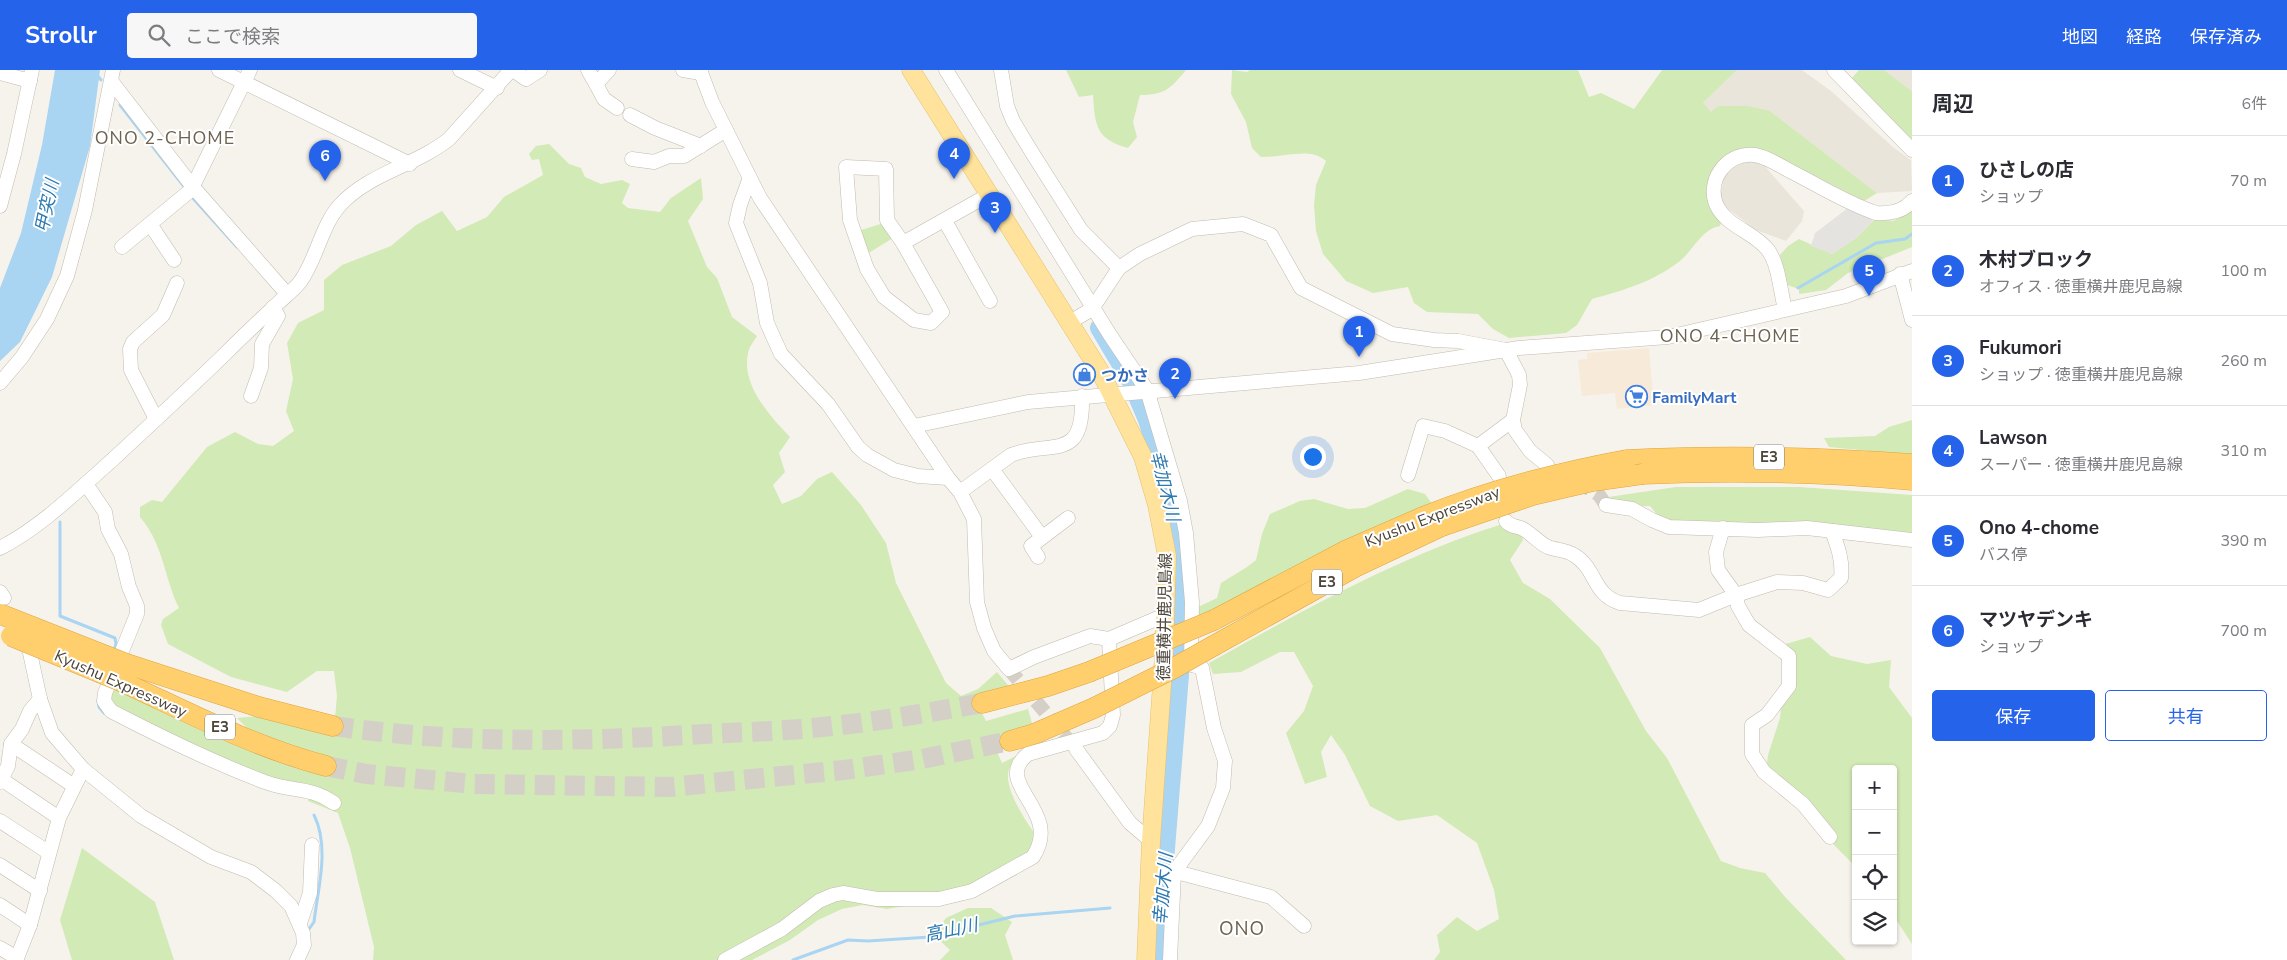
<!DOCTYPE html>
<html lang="ja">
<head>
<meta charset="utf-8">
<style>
  body { margin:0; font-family:"Nunito Sans","Noto Sans JP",sans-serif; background:#f7f7f7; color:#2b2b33 }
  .controls { position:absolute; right:15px; bottom:15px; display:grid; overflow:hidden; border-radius:5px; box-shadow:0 1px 4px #0004 }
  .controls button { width:45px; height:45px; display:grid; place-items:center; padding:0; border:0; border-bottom:1px solid #e1e1e2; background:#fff; color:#2b2b33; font:25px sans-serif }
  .you { position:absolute; left:1312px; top:386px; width:18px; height:18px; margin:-12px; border:4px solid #fff; border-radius:50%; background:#1a73e8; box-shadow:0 0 0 8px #1a73e833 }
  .badge { display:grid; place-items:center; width:32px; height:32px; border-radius:50%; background:#2563eb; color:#fff; font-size:16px; font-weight:700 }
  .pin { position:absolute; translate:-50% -41px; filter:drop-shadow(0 1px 2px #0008) }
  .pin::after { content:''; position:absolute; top:26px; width:18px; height:15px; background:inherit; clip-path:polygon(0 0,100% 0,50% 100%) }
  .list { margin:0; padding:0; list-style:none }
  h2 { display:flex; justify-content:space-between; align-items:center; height:65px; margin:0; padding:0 20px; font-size:21px }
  h2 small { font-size:16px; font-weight:400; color:#7c7c81 }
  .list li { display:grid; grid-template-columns:32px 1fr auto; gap:15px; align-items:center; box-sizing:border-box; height:90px; padding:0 20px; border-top:1px solid #e1e1e2 }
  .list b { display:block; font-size:19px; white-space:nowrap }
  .list p { margin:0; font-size:16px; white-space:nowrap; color:#7c7c81 }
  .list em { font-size:16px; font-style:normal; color:#7c7c81 }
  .actions { display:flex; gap:10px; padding:15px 20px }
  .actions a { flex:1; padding:11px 0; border:1px solid #2563eb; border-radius:5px; text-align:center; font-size:18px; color:#2563eb }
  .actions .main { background:#2563eb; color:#fff }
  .icon { flex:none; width:28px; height:28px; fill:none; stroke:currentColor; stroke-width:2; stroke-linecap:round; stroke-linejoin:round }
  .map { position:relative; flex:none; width:1912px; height:890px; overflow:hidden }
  header { display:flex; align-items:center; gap:30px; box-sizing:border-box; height:70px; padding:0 25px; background:#2563eb; color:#fff }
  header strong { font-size:24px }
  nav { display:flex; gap:28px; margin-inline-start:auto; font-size:18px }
  .search { width:350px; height:45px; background:#f7f7f7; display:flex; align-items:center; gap:12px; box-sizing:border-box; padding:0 18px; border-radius:5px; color:#7c7c81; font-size:19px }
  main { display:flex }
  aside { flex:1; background:#fff }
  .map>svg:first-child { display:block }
  .residential { fill:#eae5da }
  .commercial { fill:#f7ead8 }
  .green { fill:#d2eab5 }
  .parking { fill:#e5e3e0 }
  .water { fill:#a9d4f2 }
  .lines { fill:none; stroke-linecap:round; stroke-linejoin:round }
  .stream { stroke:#a9d4f2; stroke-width:3 }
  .river { stroke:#a9d4f2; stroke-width:18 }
  .minor-tunnel { stroke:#d4d0c8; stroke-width:14; stroke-dasharray:14 7; stroke-linecap:butt }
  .highway-tunnel { stroke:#d4d0c8; stroke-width:20; stroke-dasharray:20 10; stroke-linecap:butt }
  .minor-casing { stroke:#c2bbae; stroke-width:15 }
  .major-casing { stroke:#e6c16a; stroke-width:19 }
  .highway-casing { stroke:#e0a43c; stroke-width:21 }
  .minor { stroke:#fff; stroke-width:14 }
  .major { stroke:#ffe39c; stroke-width:18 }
  .highway { stroke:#ffcf6e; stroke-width:20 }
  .highway-bridge-casing { stroke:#e0a43c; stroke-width:21; stroke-linecap:butt }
  .highway-bridge { stroke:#ffcf6e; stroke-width:20 }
  .labels { text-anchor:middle; stroke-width:4; stroke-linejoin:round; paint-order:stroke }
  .shield { fill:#fff; stroke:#817c74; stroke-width:1 }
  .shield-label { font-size:15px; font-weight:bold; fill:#4b4439 }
  .shop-label { font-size:16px; font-weight:bold; fill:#366cbe; stroke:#fff; text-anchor:start }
  .street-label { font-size:16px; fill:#4b4439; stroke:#fff }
  .neighbourhood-label { font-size:18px; letter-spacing:1px; fill:#6e6250; stroke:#fff }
  .water-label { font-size:18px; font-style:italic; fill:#2e7ab2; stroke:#fff }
  .quarter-label { font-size:19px; letter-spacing:1px; fill:#6e6250; stroke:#fff }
</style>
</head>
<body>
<header>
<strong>Strollr</strong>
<div class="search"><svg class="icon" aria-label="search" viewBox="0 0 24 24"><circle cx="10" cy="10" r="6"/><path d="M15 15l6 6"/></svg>ここで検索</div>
<nav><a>地図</a><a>経路</a><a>保存済み</a></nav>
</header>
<main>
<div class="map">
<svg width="1912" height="890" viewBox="0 0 1912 890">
  <rect width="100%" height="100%" fill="#f6f3ec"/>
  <g class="residential">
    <polygon points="1737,0 1802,0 1831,21 1894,78 1911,90 1912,121 1877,123 1770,41 1711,42 1702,34"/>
    <polygon points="1884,0 1912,0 1912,21"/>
    <polygon points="1750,90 1763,94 1804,141 1802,151 1786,171 1756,160 1727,138 1723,132 1721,123 1724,107 1730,99 1740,92"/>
  </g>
  <polygon class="commercial" points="1649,278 1654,335 1617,339 1615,323 1582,326 1578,290 1587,289 1587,283"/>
  <g class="green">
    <path d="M1066 0H1186C1170 19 1165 25 1140 25L1133 52 1137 67 1128 78C1096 69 1095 56 1093 25L1079 27Z"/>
    <path d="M1232 0 1247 2 1250 0H1578L1589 27 1601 23 1634 39 1662 0H1737L1703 33 1711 42 1718 36H1748L1770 41 1877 123 1864 131 1763 80C1718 72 1688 117 1721 152L1720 156C1702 159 1694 179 1680 191 1653 212 1624 220 1592 229L1577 255 1566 263 1509 268 1493 259 1478 244 1427 242 1414 233 1408 217 1373 223 1346 211 1323 184 1316 161 1314 135 1316 115 1326 91C1310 76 1281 88 1261 87L1252 78 1246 52 1231 24Z"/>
    <polygon points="1859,0 1884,0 1912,21 1912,70 1852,8"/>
    <path d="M549 74 569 94 581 98 585 107 601 114 622 110 630 114 622 133 628 138 660 142 671 128 701 108 703 129 688 151 707 197 717 208 732 247 757 266C754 271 749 277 748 283 741 315 770 346 790 367L779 383 785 402 773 415 782 434 801 426 817 409 832 402 861 435 886 473 896 513 946 613 961 626 978 619 997 602 1012 620 975 630 986 651 1028 639 1033 657 993 673 1002 693 1018 685C1015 690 1009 697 1008 703 1006 721 1025 750 1035 764L1031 778 1021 794 993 812 920 833 887 839 863 835 842 839 818 850 790 870 752 890H373L374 877 350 778 338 743 308 731V716L278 713 112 637 108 626 111 617 275 690 298 699 326 703 254 665 237 648 259 646 335 648 337 626 334 601H317L287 622 231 607 168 574 161 555 163 549 179 538C164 508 164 475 140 447V437L152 430 162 432 207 377 235 362 258 374 273 376 294 361 286 341 293 309 287 273 298 253 324 240V210L342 195 391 176 416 155 442 141 457 161 487 147 504 127 543 105 539 89 532 90 529 84 536 76Z"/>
    <polygon points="1912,141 1912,177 1848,203 1826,220 1799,224 1799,219 1787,215 1780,185 1788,176 1799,169 1832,184 1856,168 1874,150 1893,151"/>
    <polygon points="884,153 893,168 867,184 858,161"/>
    <polygon points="1912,350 1912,385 1829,377 1824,368 1875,366 1889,357"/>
    <polygon points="1676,417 1799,417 1912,425 1912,464 1695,455 1660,448 1650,436 1599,437 1595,429"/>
    <polygon points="1408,419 1425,424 1433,435 1193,551 1192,540 1217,528 1221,513 1247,497 1256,490 1262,464 1270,444 1300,431 1314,429 1348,439 1365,438"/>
    <path d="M1519 449 1523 470 1510 490 1523 513 1550 529 1600 578 1646 661 1667 688 1721 791 1740 798 1765 803 1786 828 1846 890H1434L1440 882 1437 865 1457 847 1477 861 1499 849 1494 820 1477 773 1437 745 1398 751 1370 736 1345 685 1331 665 1321 682 1327 707 1305 714 1286 663 1304 641 1313 616 1294 582H1280L1241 602 1213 604 1209 593C1309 537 1409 481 1519 449Z"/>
    <polygon points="1810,567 1831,586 1867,594 1891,590 1889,617 1912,648 1912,874 1893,845 1893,699 1856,699 1856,797 1797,738 1765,711 1768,685 1780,648 1785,600 1782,575"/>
    <polygon points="82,778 155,832 174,890 72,890 60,850"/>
    <polygon points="968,838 991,838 1012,852 1005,865 1013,890 940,890 950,880 934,865 946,848"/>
  </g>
  <polygon class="parking" points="1848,138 1874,150 1856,168 1832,184 1811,176 1815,163"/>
  <polygon class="water" points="55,0 100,0 90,76 52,207 20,272 0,291 0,218 21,163 42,75"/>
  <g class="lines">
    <g class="stream">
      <polyline points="93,0 101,10"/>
      <polyline points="120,35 186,119"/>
      <polyline points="191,126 237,177"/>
      <polyline points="1798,218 1876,173 1905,169 1912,164"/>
      <polyline points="60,452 60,546 115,568 116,574 114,581"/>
      <polyline points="98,631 99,637 104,643"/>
      <path d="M309 859 314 852C318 818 330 777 314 745"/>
      <polyline points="793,890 848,870 868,871 930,867 1015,846 1110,838"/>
    </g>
    <polyline class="river" points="1099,258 1131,312 1147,350 1174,437 1179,473 1181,537 1180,605 1157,890"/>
    <g class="minor-tunnel">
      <polyline points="1578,412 1599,425 1606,435"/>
      <polyline points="1009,599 1076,679"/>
    </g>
    <g class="highway-tunnel">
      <path d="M333 656C458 674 578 672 704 664 746 662 790 661 832 656 883 651 932 642 982 633"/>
      <polyline points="326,696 366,704 474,714 670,717 844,700 922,689 1010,671"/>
    </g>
    <defs>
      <g id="minor">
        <polyline points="219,0 410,94"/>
        <polyline points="460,0 497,18"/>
        <polyline points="513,0 526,9 540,0"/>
        <polyline points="588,0 596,14 609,0"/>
        <polyline points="683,0 701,3"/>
        <polyline points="700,0 712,32 760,128 948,408 960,422 974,449 977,532 984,558 994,581 1009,599 1034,587 1090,566 1109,569 1165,545"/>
        <polyline points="946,0 1110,265 1147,320 1180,431 1186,463 1192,532 1191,595"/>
        <polyline points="1001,0 1007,36 1013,51 1031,81 1081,160 1119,198"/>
        <polyline points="1834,0 1912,80"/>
        <polyline points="0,3 30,11"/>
        <polyline points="112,12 193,117 287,224"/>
        <polyline points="596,14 604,29 617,38"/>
        <polyline points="630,45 655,58 701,76"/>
        <polyline points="632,89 654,92 669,86 684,86 726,60"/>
        <polyline points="749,110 740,135 736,153 760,213 767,253 781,284 828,334 858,377 867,385 894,400 918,406 948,408"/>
        <polyline points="0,136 14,84 32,0"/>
        <polyline points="945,151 990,231"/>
        <polyline points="150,154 174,190"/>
        <polyline points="903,173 887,150 886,99 846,97 850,150 867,199 884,227 914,250 931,253 942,242 903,173 990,124"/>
        <polyline points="122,177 191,120 250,0"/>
        <polyline points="1900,204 1912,250"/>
        <path d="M1785 239C1780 220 1779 195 1768 180 1755 163 1729 157 1718 138 1704 113 1726 81 1755 85 1767 87 1779 95 1790 101 1818 115 1846 133 1876 143 1889 144 1903 142 1912 131"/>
        <polyline points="1070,252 1092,239 1119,198 1140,184 1192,159 1243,154 1271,165 1301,218 1392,264 1434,270 1458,271 1506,280 1519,305 1520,315 1513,350 1515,360 1530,381 1547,395"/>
        <polyline points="0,313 22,287 47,249 67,206 85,140 113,0"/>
        <polyline points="251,326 261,298 262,274 278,246 273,237"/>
        <polyline points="156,349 131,300 130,279 133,272 163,245 177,213"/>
        <polyline points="914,356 1028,332 1359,303 1519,278 1668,267 1846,226 1912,201"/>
        <polyline points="992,399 1042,467"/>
        <polyline points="1408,405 1423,356 1445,361 1478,376"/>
        <polyline points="1499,406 1478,376 1513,350"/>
        <path d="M86 414 105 442 108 459 121 484 129 517 137 536V544L105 623 104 631 111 641C161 667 212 692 265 712 291 722 310 716 334 733"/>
        <path d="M960 422 1011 385C1052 369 1084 394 1082 326"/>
        <polyline points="1606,435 1632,439 1652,450 1669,457 1758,460 1807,458 1912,470"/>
        <path d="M1506 451C1510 457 1517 456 1523 459 1532 464 1539 473 1548 477 1556 480 1567 480 1574 485 1597 499 1592 524 1620 533L1699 540 1736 525 1777 512 1803 513 1828 520 1841 508C1843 491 1838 477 1832 461"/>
        <polyline points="1723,458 1716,482 1718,500 1736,525 1738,536 1749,555 1789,586 1789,616 1767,645 1752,655 1752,684 1764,702 1803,734 1830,767"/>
        <path d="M0 478C41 457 76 422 110 392 149 356 188 320 226 283 242 267 259 251 275 236 283 228 293 221 300 212 317 189 321 156 340 135 369 103 415 96 449 69L511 0"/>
        <polyline points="1038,487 1031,476 1068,448"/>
        <polyline points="0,522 4,528"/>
        <polyline points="30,583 40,629 52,663 83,699 141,746 211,787 251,802 276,821 291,836 303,863 304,875 297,890"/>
        <polyline points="11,674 74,716"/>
        <polyline points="1076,679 1130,753 1151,771"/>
        <polyline points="1,709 59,748"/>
        <polyline points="0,712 8,696 11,674 22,659 30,641 40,629"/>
        <polyline points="0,751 48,782"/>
        <polyline points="0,795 40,821"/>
        <polyline points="1150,800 1180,803 1271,827 1304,856"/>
        <polyline points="0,835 30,855"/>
        <polyline points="300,853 310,823 312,775"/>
        <polyline points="0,878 17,888 30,855 59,748 83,699"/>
        <path d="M725 890 782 859 819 831 833 825 843 823 877 829H939L972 821 1033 787C1064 740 990 714 1028 684L1103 663 1110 656 1113 645 1109 569"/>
        <polyline points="1170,890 1174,802 1208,756 1223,718 1225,691 1214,658 1202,598 1184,592"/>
      </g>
      <polyline id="major" points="911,0 1101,303 1143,387 1157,435 1167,486 1164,585 1151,771 1146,890"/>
      <g id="highway">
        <path d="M1626 390C1722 385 1816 387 1912 394"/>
        <path d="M1643 404C1733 400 1822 402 1912 410"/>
        <polyline points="1214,550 1345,481 1423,447"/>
        <polyline points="1215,575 1355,497 1442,456"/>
        <polyline points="127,594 259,637 333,656"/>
        <path d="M118 610C186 641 253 677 326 696"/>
        <polyline points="982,633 1048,616 1089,602"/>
        <polyline points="1010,671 1034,664 1094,638"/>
      </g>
    </defs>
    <use href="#minor" class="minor-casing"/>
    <use href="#major" class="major-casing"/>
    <use href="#highway" class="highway-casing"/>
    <use href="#minor" class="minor"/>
    <use href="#major" class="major"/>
    <use href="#highway" class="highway"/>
    <defs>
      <g id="highway-bridge">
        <path d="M1423 447C1490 420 1556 403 1626 390"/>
        <polyline points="1442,456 1533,425 1593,411 1643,404"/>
        <polyline points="0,544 127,594"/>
        <polyline points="11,566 118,610"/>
        <polyline points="1089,602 1214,550"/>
        <polyline points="1094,638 1174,598 1215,575"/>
      </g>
    </defs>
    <use href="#highway-bridge" class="highway-bridge-casing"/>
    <use href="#highway-bridge" class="highway-bridge"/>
  </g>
  <defs>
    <symbol id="shop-ring" viewBox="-11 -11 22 22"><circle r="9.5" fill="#fff" stroke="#3f7fe0" stroke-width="1.5"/><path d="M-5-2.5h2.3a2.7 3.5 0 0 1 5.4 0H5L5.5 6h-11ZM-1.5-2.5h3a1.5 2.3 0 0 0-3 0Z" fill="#3f7fe0"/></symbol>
    <symbol id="supermarket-ring" viewBox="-11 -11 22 22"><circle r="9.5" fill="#fff" stroke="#3f7fe0" stroke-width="1.5"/><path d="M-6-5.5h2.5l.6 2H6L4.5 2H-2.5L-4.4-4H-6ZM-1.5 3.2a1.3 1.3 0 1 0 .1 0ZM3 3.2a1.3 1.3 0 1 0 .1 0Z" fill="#3f7fe0"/></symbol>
  </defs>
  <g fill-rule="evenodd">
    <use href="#shop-ring" x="1072" y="292" width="25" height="25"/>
    <use href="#supermarket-ring" x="1624" y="314" width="25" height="25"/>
  </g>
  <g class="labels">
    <g class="shield">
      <rect x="1754" y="374.5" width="30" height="25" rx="4"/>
      <rect x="1312" y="499.5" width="30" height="25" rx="4"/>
      <rect x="205" y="644.5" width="30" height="25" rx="4"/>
    </g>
    <g class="shield-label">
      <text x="1769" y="392">E3</text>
      <text x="1327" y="517">E3</text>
      <text x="220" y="662">E3</text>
    </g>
    <g class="shop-label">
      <text x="1101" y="311">つかさ</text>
      <text x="1652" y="333">FamilyMart</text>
    </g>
    <g class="street-label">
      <text transform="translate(1432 446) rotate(-21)" y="6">Kyushu Expressway</text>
      <text transform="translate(1164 547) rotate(-89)" y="6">徳重横井鹿児島線</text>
      <text transform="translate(121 613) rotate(24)" y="6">Kyushu Expressway</text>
    </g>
    <g class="neighbourhood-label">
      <text x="165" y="74">ONO 2-CHOME</text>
      <text x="1730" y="272">ONO 4-CHOME</text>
    </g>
    <g class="water-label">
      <text transform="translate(47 136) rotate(-78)" y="6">甲突川</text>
      <text transform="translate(1165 416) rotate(76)" y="6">幸加木川</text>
      <text transform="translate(1163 819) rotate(-85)" y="6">幸加木川</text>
      <text transform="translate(951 860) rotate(-12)" y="6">高山川</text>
    </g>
    <g class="quarter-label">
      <text x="1242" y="865">ONO</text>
    </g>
  </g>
</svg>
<div class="controls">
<button>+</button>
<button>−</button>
<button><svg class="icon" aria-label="locate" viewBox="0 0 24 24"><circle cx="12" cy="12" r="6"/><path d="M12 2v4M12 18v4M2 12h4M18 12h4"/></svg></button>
<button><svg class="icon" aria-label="layers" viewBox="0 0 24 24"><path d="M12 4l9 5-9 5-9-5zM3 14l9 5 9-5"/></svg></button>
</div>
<div class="you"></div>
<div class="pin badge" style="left:1359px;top:287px">1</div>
<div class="pin badge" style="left:1175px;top:329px">2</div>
<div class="pin badge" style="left:995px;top:163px">3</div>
<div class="pin badge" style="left:954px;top:109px">4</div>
<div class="pin badge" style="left:1869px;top:226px">5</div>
<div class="pin badge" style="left:325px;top:111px">6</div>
</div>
<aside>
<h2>周辺<small>6件</small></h2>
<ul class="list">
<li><span class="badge">1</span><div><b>ひさしの店</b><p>ショップ</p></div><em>70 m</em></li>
<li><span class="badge">2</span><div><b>木村ブロック</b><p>オフィス · 徳重横井鹿児島線</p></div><em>100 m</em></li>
<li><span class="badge">3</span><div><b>Fukumori</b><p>ショップ · 徳重横井鹿児島線</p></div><em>260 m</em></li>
<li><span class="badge">4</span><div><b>Lawson</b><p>スーパー · 徳重横井鹿児島線</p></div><em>310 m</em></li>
<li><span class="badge">5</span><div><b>Ono 4-chome</b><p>バス停</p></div><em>390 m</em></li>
<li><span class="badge">6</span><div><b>マツヤデンキ</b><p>ショップ</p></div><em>700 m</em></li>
</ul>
<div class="actions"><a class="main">保存</a><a>共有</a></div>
</aside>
</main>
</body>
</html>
